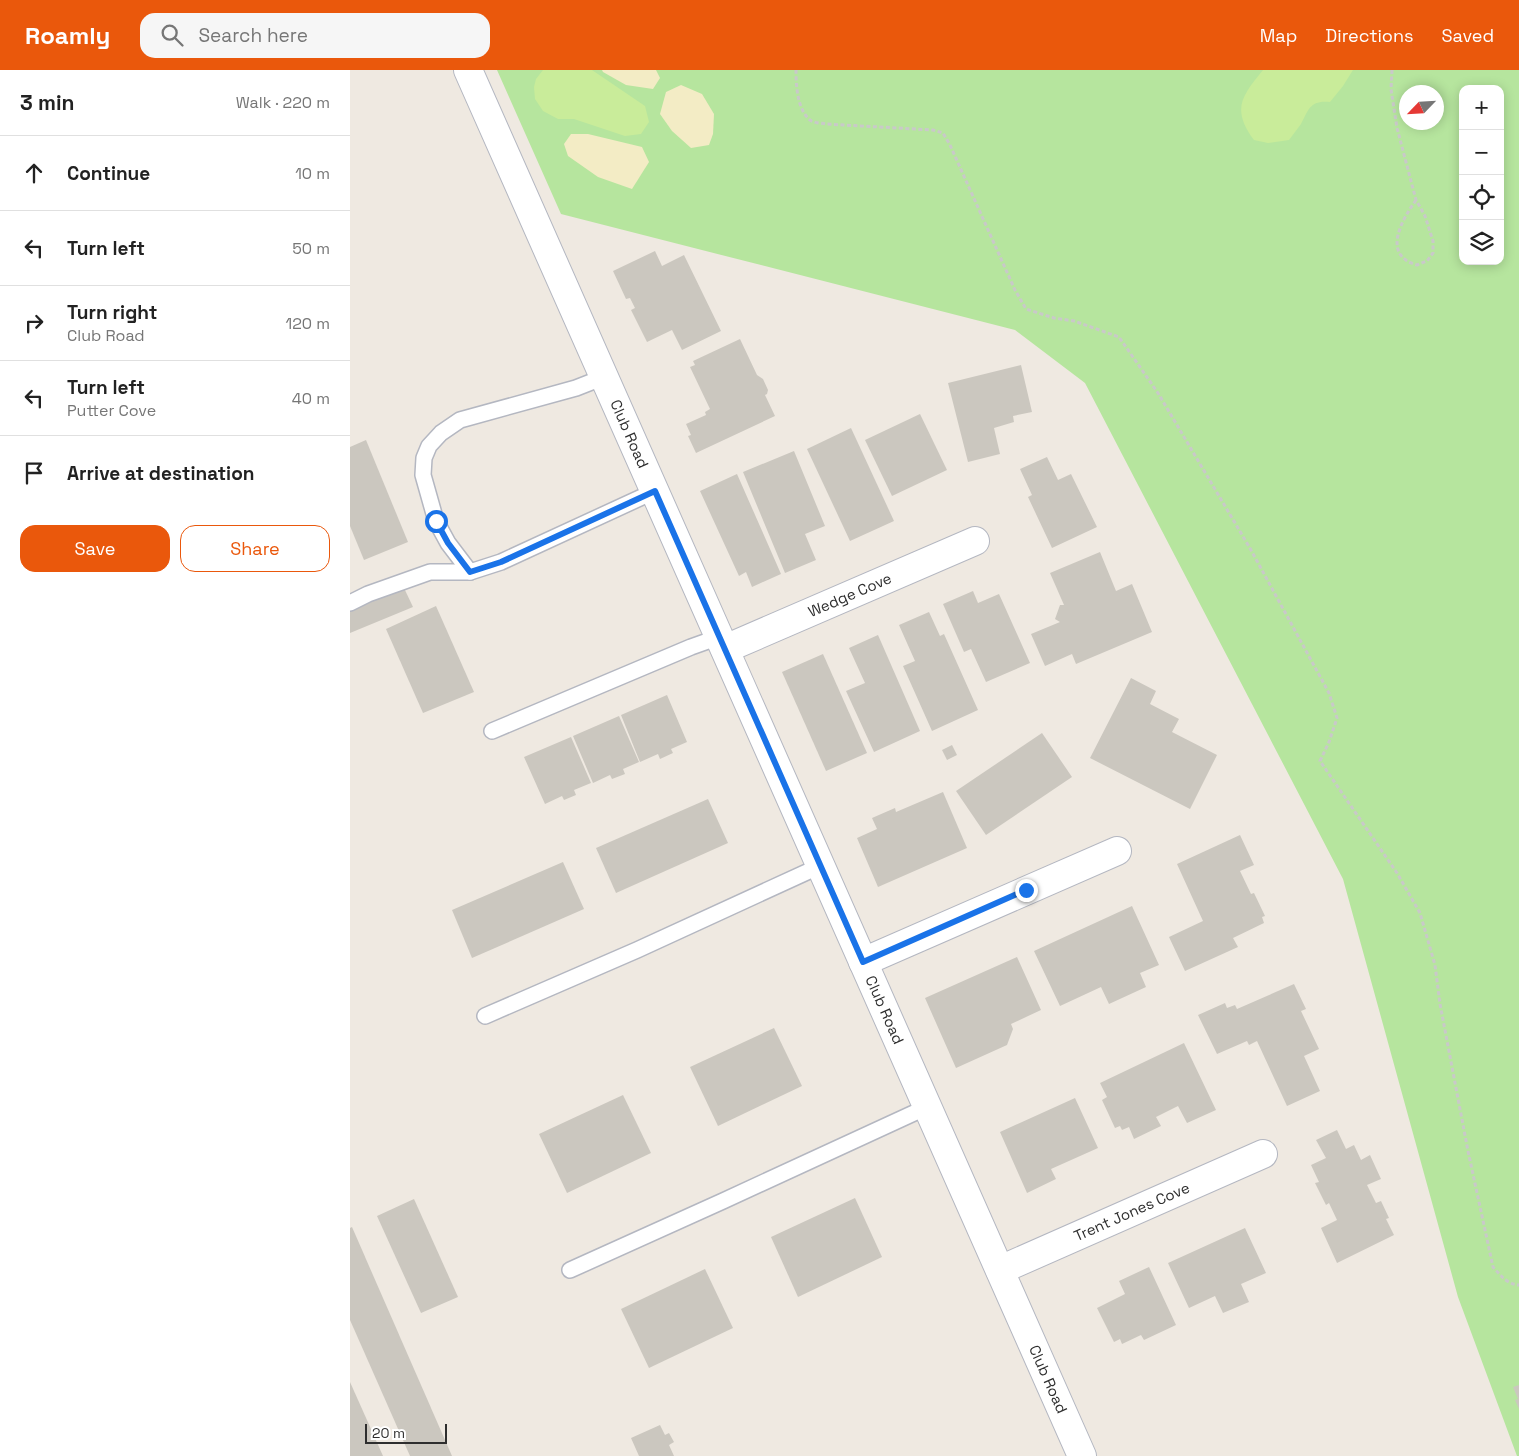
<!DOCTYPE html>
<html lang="en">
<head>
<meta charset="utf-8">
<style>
  body { margin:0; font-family:"Space Grotesk",sans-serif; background:#f6f6f6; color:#222 }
  .controls { position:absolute; right:15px; top:15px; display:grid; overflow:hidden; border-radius:10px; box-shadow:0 2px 12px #0003 }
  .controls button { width:45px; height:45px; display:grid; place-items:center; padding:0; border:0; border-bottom:1px solid #e0e0e0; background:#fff; color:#222; font:25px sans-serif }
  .compass { position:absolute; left:1049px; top:15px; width:45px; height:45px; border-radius:50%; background:#fff; box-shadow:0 2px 12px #0003; rotate:245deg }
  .scale { position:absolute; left:15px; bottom:12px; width:82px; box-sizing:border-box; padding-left:5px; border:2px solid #2e2e2e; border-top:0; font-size:14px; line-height:18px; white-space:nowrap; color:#2e2e2e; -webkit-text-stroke:4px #fff; paint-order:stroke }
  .stop { position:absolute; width:15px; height:15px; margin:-11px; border:4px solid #1a73e8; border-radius:50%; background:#fff }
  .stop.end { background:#1a73e8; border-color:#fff; box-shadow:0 1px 5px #0008 }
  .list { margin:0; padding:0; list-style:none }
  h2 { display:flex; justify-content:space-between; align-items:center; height:65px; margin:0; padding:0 20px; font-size:21px }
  h2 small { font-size:16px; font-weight:400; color:#767676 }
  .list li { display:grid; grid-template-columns:32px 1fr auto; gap:15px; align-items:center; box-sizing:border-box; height:75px; padding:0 20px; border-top:1px solid #e0e0e0 }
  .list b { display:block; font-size:19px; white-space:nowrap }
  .list p { margin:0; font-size:16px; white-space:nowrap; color:#767676 }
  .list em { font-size:16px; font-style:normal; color:#767676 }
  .actions { display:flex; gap:10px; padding:15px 20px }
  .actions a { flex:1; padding:11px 0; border:1px solid #ea580c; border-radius:15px; text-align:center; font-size:18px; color:#ea580c }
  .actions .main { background:#ea580c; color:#fff }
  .icon { flex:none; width:28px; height:28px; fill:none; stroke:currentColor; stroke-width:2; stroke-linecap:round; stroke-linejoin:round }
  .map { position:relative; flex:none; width:1169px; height:1386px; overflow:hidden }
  header { display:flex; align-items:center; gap:30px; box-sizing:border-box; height:70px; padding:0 25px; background:#ea580c; color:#fff }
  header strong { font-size:24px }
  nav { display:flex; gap:28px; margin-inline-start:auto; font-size:18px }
  .search { width:350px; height:45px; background:#f6f6f6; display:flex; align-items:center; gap:12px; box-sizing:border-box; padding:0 18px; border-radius:15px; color:#767676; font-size:19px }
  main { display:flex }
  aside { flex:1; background:#fff }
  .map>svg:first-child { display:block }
  .green { fill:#b6e59e; fill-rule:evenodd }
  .sand { fill:#f3ecc5 }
  .pitch { fill:#c9ec9a }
  .building { fill:#cbc7bf }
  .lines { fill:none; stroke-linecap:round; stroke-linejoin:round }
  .service-casing { stroke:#b4b7c1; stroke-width:18 }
  .minor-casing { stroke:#b4b7c1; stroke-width:30 }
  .tertiary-casing { stroke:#b4b7c1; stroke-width:30 }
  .path { stroke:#c9c9c9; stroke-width:3; stroke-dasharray:4 2.5; stroke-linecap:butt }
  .service { stroke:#fff; stroke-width:15 }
  .minor { stroke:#fff; stroke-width:28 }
  .tertiary { stroke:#fff; stroke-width:28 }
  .route { stroke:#1a73e8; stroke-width:6 }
  .labels { text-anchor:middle; stroke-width:4; stroke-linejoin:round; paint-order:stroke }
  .street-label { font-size:15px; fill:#2e2e2e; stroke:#fff }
</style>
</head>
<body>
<header>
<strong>Roamly</strong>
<div class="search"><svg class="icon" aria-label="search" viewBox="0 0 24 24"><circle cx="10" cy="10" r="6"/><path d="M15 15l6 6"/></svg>Search here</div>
<nav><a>Map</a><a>Directions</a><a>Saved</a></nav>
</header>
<main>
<aside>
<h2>3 min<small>Walk · 220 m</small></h2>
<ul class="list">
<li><svg class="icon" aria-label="ahead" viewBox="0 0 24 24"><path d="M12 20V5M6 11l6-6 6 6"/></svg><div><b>Continue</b></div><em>10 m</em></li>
<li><svg class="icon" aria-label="left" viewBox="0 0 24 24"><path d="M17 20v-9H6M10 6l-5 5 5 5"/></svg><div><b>Turn left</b></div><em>50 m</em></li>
<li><svg class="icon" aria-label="right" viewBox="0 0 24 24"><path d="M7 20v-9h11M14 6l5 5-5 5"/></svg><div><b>Turn right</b><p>Club Road</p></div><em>120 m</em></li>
<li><svg class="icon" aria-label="left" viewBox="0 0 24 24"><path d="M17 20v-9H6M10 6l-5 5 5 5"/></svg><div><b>Turn left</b><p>Putter Cove</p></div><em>40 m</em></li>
<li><svg class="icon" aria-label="arrive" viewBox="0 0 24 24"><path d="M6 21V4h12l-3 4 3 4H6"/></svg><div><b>Arrive at destination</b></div></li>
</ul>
<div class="actions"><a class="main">Save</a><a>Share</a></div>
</aside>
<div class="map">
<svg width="1169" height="1386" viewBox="0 0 1169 1386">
  <rect width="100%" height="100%" fill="#efe9e1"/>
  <path class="green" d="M147 0H1169V1386H1167L1108 1227 993 809 735 313 665 260 211 144ZM1113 19H1150V191H1113ZM1056 22H1086V52H1056Z"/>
  <g class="sand">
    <polygon points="252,0 306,0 310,8 303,19 276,15 253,2"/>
    <polygon points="331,15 352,24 364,44 363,64 359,75 341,78 322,61 310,44 316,22"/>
    <polygon points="221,64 238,64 292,77 299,92 282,119 248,107 218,86 214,74"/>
  </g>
  <g class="pitch">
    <polygon points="193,0 242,0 295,36 299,52 291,64 275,66 224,49 208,49 193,41 185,29 184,17 186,9"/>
    <path d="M913 0H1003L993 16 980 32C960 30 959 39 951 54 947 59 943 65 939 70L918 73 904 70C881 39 892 26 913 0Z"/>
  </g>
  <g class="building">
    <polygon points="305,181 312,196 334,185 371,261 332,280 322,260 297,272 281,240 285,238 280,228 276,229 263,201"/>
    <polygon points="390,269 407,305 413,309 418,320 417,324 415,325 425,346 346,383 338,366 341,365 336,354 356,345 355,342 360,339 340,297 345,295 343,291"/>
    <polygon points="671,295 682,342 663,346 664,352 644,358 650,384 618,392 598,313"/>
    <polygon points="570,344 597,400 542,426 515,370"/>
    <polygon points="501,358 544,451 500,471 457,379"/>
    <polygon points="16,370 58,472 14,490 0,456 0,377"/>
    <polygon points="444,381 475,456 455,464 466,490 435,503 393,402"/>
    <polygon points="697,387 708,410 721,404 747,457 702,478 678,427 682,425 670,399"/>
    <polygon points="387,404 431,504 402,517 396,502 389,506 350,421"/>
    <polygon points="750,482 766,521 782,514 802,562 726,594 722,584 695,596 681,564 710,552 705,549 710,535 714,535 700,503"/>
    <polygon points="54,518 63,537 0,563 0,540"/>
    <polygon points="623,521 628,533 649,524 680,593 636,612 621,579 614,582 593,534"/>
    <polygon points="86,536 124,622 73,643 36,559"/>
    <polygon points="579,542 590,566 594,564 628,640 582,661 553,596 565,591 549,555"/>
    <polygon points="528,565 570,661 524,682 496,621 515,613 499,578"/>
    <polygon points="473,584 517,683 476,701 432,602"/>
    <polygon points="781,608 806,621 800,634 829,649 822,662 867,685 840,739 740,688"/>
    <polygon points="317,625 337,672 321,679 323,683 310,689 308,684 290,692 271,645"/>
    <polygon points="269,646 289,692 273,699 275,704 262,709 260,705 243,713 223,666"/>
    <polygon points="692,663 722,707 636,765 606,721"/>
    <polygon points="221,667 241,713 224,720 226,725 214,730 212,726 195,734 174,687"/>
    <polygon points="602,675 607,685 597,690 592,680"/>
    <polygon points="593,722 617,778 528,817 507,768 527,759 522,748 545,738 546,742"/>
    <polygon points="358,729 378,773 266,823 246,778"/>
    <polygon points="890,765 904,795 890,801 901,824 904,823 915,846 912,847 914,853 883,868 888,877 835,901 819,867 853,851 827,794"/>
    <polygon points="213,792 234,839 122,888 102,840"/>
    <polygon points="782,836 809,895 790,903 796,917 759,934 751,917 710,936 684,881"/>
    <polygon points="667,887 691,940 661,954 663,959 657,975 606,998 575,928"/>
    <polygon points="944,914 956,939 951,941 969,979 954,986 970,1021 937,1036 907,971 899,975 897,971 867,984 848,945 875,933 877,938 885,935 887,939"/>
    <polygon points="424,958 452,1016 368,1056 340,997"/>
    <polygon points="834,973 866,1040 837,1053 828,1036 806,1047 811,1056 784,1069 779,1057 772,1060 770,1056 765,1058 752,1030 757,1027 750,1013"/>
    <polygon points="273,1025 301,1083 217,1123 189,1064"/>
    <polygon points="725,1028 748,1078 701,1099 706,1109 677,1123 650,1062"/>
    <polygon points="987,1060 996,1079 1004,1075 1011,1090 1020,1085 1031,1109 1017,1115 1026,1133 1031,1131 1039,1148 1036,1149 1044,1165 987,1193 971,1158 987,1150 979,1133 976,1135 965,1113 969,1112 961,1095 976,1088 966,1070"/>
    <polygon points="505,1128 532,1187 448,1227 421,1167"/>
    <polygon points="64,1129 108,1227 71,1243 27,1146"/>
    <polygon points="2,1157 102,1386 60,1386 0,1250 0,1158"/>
    <polygon points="895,1158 916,1203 891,1214 899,1232 873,1243 865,1226 839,1238 818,1193"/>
    <polygon points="799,1197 826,1255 794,1270 791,1265 772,1274 770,1269 764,1272 747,1238 775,1224 769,1211"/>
    <polygon points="355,1199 383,1258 299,1298 271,1239"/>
    <polygon points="0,1312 33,1386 0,1386"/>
    <polygon points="1169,1315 1169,1339 1165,1330 1168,1329 1163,1317"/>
    <polygon points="310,1355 315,1365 319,1363 324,1372 319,1375 324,1386 289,1386 281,1368"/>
  </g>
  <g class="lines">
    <defs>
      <g id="service">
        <polyline points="120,502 98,473 86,451 73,405 74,388 79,376 91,363 110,350 226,318 254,307"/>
        <polyline points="0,533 18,524 80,502 120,502 151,492 305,421"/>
        <polyline points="142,661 341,577 369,567"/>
        <polyline points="135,946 287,880 470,796"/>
        <polyline points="220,1200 373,1131 577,1037"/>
      </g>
      <g id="minor">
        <path id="s1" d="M375 579 625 471"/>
        <polyline points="513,892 767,781"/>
        <path id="s2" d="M650 1200 913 1084"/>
      </g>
      <g id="tertiary">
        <path id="s3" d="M118 0 732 1386"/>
      </g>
    </defs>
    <use href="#service" class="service-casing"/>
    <use href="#minor" class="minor-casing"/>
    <use href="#tertiary" class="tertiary-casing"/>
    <g class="path">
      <path d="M446 0C446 15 447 39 460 50 464 53 471 53 476 54L583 60 593 63 600 75 665 220 676 239 704 248 724 251 769 267 808 323 901 480 979 623 987 648 979 672 970 691 1047 803 1070 843 1085 895 1090 934 1118 1081 1143 1197C1151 1206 1157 1214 1169 1215"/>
      <path d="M1042 0 1041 19 1047 58 1066 130 1075 146 1083 171V183L1077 191 1067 195C1031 185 1052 150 1066 130"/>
    </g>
    <use href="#service" class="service"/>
    <use href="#minor" class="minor"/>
    <use href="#tertiary" class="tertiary"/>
  </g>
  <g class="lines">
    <polyline class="route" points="86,451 98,473 120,502 151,492 305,421 513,892 676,820"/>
  </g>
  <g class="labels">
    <g class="street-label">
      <text dy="5" stroke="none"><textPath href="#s3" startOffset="398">Club Road</textPath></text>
      <text dy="5" stroke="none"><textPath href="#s1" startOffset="136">Wedge Cove</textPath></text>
      <text dy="5" stroke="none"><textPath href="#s3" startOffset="1028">Club Road</textPath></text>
      <text dy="5" stroke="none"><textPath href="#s2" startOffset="144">Trent Jones Cove</textPath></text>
      <text dy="5" stroke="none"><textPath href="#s3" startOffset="1432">Club Road</textPath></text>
    </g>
  </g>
</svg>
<div class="controls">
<button>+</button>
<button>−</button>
<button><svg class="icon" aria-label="locate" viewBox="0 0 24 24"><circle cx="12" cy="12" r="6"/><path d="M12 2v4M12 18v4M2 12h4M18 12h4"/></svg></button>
<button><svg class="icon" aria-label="layers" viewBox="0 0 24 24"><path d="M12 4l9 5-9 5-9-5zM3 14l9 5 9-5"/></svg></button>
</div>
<svg class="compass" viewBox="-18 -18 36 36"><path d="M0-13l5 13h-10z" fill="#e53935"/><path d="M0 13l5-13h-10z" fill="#767676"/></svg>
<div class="scale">20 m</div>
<div class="stop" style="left:86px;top:451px"></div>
<div class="stop end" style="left:676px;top:820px"></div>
</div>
</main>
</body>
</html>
